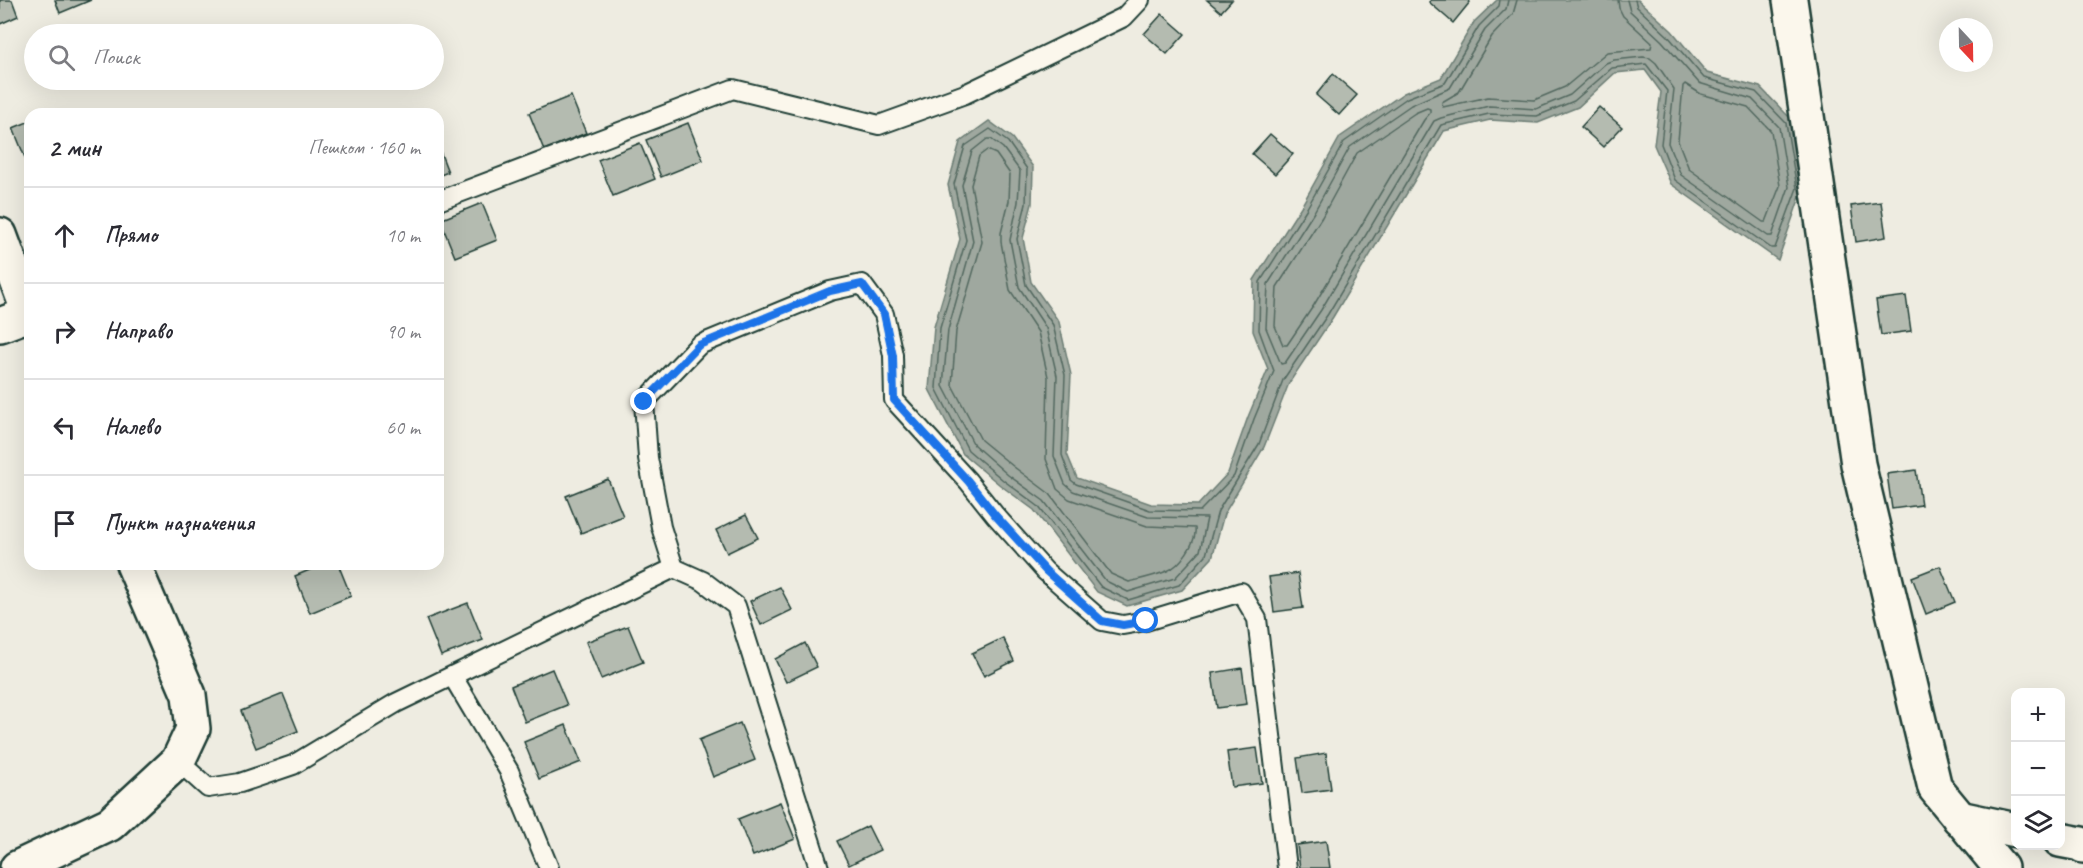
<!DOCTYPE html>
<html lang="ru">
<head>
<meta charset="utf-8">
<style>
  body { margin:0; font-family:Caveat,sans-serif; background:#f7f7f7; color:#2b2b33 }
  .controls { position:absolute; right:18px; bottom:18px; display:grid; overflow:hidden; border-radius:12px; box-shadow:0 6px 24px #0002 }
  .controls button { width:54px; height:54px; display:grid; place-items:center; padding:0; border:0; border-bottom:2px solid #e1e1e2; background:#fff; color:#2b2b33; font:30px sans-serif }
  .compass { position:absolute; left:1939px; top:18px; width:54px; height:54px; border-radius:50%; background:#fff; box-shadow:0 6px 24px #0002; rotate:158deg }
  .stop { position:absolute; width:18px; height:18px; margin:-14px; border:4px solid #1a73e8; border-radius:50%; background:#fff }
  .stop.end { background:#1a73e8; border-color:#fff; box-shadow:0 2px 6px #0008 }
  .list { margin:0; padding:0; list-style:none }
  h2 { display:flex; justify-content:space-between; align-items:center; height:78px; margin:0; padding:0 24px; font-size:26px }
  h2 small { font-size:20px; font-weight:400; color:#7c7c81 }
  .list li { display:grid; grid-template-columns:39px 1fr auto; gap:18px; align-items:center; box-sizing:border-box; height:96px; padding:0 24px; border-top:2px solid #e1e1e2 }
  .list b { display:block; font-size:22px; white-space:nowrap }
  .list em { font-size:20px; font-style:normal; color:#7c7c81 }
  .icon { flex:none; width:33px; height:33px; fill:none; stroke:currentColor; stroke-width:2; stroke-linecap:round; stroke-linejoin:round }
  .map { position:relative; flex:none; width:2083px; height:868px; overflow:hidden }
  .search { position:absolute; background:#fff; box-shadow:0 6px 24px #0002; left:24px; top:24px; width:420px; height:66px; display:flex; align-items:center; gap:15px; box-sizing:border-box; padding:0 21px; border-radius:33px; color:#7c7c81; font-size:22px }
  .panel { position:absolute; background:#fff; box-shadow:0 6px 24px #0002; left:24px; top:108px; width:420px; height:462px; border-radius:18px }
  .map>svg:first-child { display:block }
  .water { fill:#9fa89f; stroke:#6c7d74; stroke-width:1.5 }
  .lines { fill:none; stroke-linecap:round; stroke-linejoin:round }
  .shore { stroke:#52685f; stroke-width:1.5 }
  .building { fill:#b4bbb0; stroke:#1f3d34; stroke-width:1.5 }
  .service-casing { stroke:#1f3d34; stroke-width:22 }
  .minor-casing { stroke:#1f3d34; stroke-width:38 }
  .service { stroke:#fbf7ec; stroke-width:18 }
  .minor { stroke:#fbf7ec; stroke-width:33 }
  .route { stroke:#1a73e8; stroke-width:8 }
</style>
</head>
<body>
<div class="map">
<svg width="2083" height="868" viewBox="0 0 2083 868">
  <rect width="100%" height="100%" fill="#eeece1"/>
  <filter id="ink" filterUnits="userSpaceOnUse"><feTurbulence type="fractalNoise" baseFrequency=".0167" numOctaves="2"/><feDisplacementMap in="SourceGraphic" scale="12" xChannelSelector="R" yChannelSelector="G"/><feConvolveMatrix kernelMatrix="1 2 1 2 8 2 1 2 1" color-interpolation-filters="sRGB"/></filter>
  <g filter="url(#ink)">
    <polygon class="water" points="1497,0 1638,0 1672,31 1707,73 1760,87 1792,120 1803,188 1778,260 1671,184 1654,145 1661,92 1645,70 1615,73 1578,107 1538,123 1490,120 1444,131 1333,317 1289,383 1264,447 1224,514 1212,558 1182,590 1127,606 1097,592 1034,510 1000,485 963,454 929,389 934,327 960,239 948,185 960,142 989,121 1012,138 1033,167 1032,204 1023,238 1031,282 1059,322 1071,375 1067,454 1077,478 1151,504 1198,505 1228,473 1248,417 1268,369 1253,331 1254,280 1302,205 1340,137 1404,93 1441,78 1474,22"/>
    <g class="lines">
      <g class="shore">
        <polyline points="1500,0 1499,6 1479,26 1445,83 1407,98 1344,142 1307,208 1260,282 1259,330 1274,371 1254,419 1234,476 1200,511 1150,510 1076,484 1071,480 1062,455 1065,375 1053,325 1026,285 1017,239 1026,204 1027,169 1008,142 990,129 965,146 954,184 966,240 940,328 936,388 968,450 1003,480 1038,506 1101,587 1128,600 1179,585 1206,555 1218,511 1259,444 1283,380 1328,314 1441,125 1489,114 1537,116 1574,101 1612,68 1646,64 1667,91 1661,144 1675,180 1771,248 1775,248 1797,188 1786,123 1756,92 1704,78 1668,36 1637,7 1635,0"/>
        <polyline points="1508,0 1506,9 1485,30 1450,88 1411,105 1350,147 1314,212 1268,284 1266,328 1281,364 1285,363 1321,310 1434,121 1441,118 1489,106 1536,109 1570,95 1606,63 1614,60 1643,57 1650,58 1656,63 1674,89 1668,143 1681,175 1768,236 1772,236 1789,187 1779,127 1752,99 1699,83 1662,41 1630,11 1627,0"/>
        <polyline points="1517,0 1513,14 1492,36 1459,92 1442,102 1443,107 1488,97 1534,100 1565,87 1607,52 1651,48 1652,43 1623,16 1619,8 1618,0"/>
        <polygon points="1685,84 1701,94 1748,107 1771,131 1780,186 1766,222 1763,222 1689,169 1678,141 1683,86"/>
        <polygon points="1427,108 1430,109 1430,113 1424,120 1314,305 1287,345 1283,345 1275,326 1277,287 1322,217 1357,153 1415,113"/>
        <polygon points="987,139 991,139 1003,148 1020,171 1018,202 1010,240 1019,287 1046,328 1057,376 1054,456 1065,484 1073,491 1148,517 1207,518 1200,551 1175,578 1128,592 1106,581 1044,501 1008,475 974,445 943,386 948,330 973,241 962,185 972,151"/>
        <path d="M987 150 996 154 1010 174 1009 201 1001 233V242L1010 290 1038 332 1048 377 1046 459 1057 489 1069 499 1147 526 1195 528C1197 542 1180 566 1167 571 1155 576 1141 579 1129 582L1111 574 1050 494 1014 467 981 440 952 385 956 331 982 242 971 185 979 156Z"/>
      </g>
    </g>
    <g class="building">
      <polygon points="0,0 12,0 18,16 0,24"/>
      <polygon points="55,0 91,0 60,13"/>
      <polygon points="1207,0 1232,0 1221,12"/>
      <polygon points="1431,0 1468,0 1470,2 1453,23 1429,2"/>
      <polygon points="1162,14 1185,34 1167,54 1144,34"/>
      <polygon points="1333,74 1357,95 1339,115 1316,95"/>
      <polygon points="571,96 586,133 544,150 529,113"/>
      <polygon points="1599,107 1622,127 1603,147 1581,127"/>
      <polygon points="30,121 30,164 28,165 13,128"/>
      <polygon points="688,123 703,160 661,177 646,140"/>
      <polygon points="1270,134 1293,154 1275,174 1252,154"/>
      <polygon points="640,143 655,179 613,196 598,160"/>
      <polygon points="438,146 448,172 438,176"/>
      <polygon points="1881,202 1886,237 1856,242 1851,206"/>
      <polygon points="482,203 497,240 455,257 440,220"/>
      <polygon points="1906,296 1911,331 1881,335 1876,300"/>
      <polygon points="1916,470 1921,505 1892,509 1887,474"/>
      <polygon points="608,479 623,516 581,533 566,496"/>
      <polygon points="746,515 758,538 727,553 716,530"/>
      <polygon points="324,564 338,564 351,596 310,613 295,576"/>
      <polygon points="1940,566 1955,602 1926,614 1912,577"/>
      <polygon points="1298,573 1303,608 1274,612 1269,577"/>
      <polygon points="780,587 792,610 761,625 750,601"/>
      <polygon points="468,603 483,640 441,656 426,619"/>
      <polygon points="628,626 643,662 601,679 586,642"/>
      <polygon points="1003,638 1014,661 984,676 972,653"/>
      <polygon points="805,643 817,667 786,682 775,659"/>
      <polygon points="1242,668 1247,704 1217,708 1212,673"/>
      <polygon points="552,669 567,705 525,722 511,686"/>
      <polygon points="283,694 298,731 256,748 241,711"/>
      <polygon points="740,723 755,760 713,777 699,740"/>
      <polygon points="566,725 581,762 539,779 524,742"/>
      <polygon points="1257,748 1262,783 1232,787 1227,752"/>
      <polygon points="1326,753 1331,789 1302,793 1297,758"/>
      <polygon points="780,802 795,839 753,856 738,819"/>
      <polygon points="868,826 880,850 849,865 837,841"/>
      <polygon points="1326,841 1330,868 1300,868 1297,845"/>
    </g>
    <g class="lines">
      <defs>
        <g id="service">
          <polyline points="438,201 733,89 879,125 965,94 1124,17 1140,0"/>
          <polyline points="674,568 703,581 736,606 819,868"/>
          <polyline points="453,677 509,771 549,868"/>
          <polyline points="178,761 208,788 240,783 293,765 396,703 674,568 661,527 648,458 644,402 699,345 830,291 862,284 884,314 893,355 894,400 968,481 995,515 1045,571 1102,621 1123,625 1146,621 1241,592 1257,619 1287,868"/>
        </g>
        <g id="minor">
          <polyline points="1790,0 1858,464 1935,788 2001,868"/>
          <polyline points="0,235 30,316"/>
          <polyline points="0,325 29,314"/>
          <polyline points="1959,818 2016,830"/>
          <polyline points="2060,840 2081,844 2083,846"/>
          <polyline points="17,868 110,824 178,761 193,729 189,695 133,564"/>
        </g>
      </defs>
      <use href="#service" class="service-casing"/>
      <use href="#minor" class="minor-casing"/>
      <use href="#service" class="service"/>
      <use href="#minor" class="minor"/>
    </g>
  </g>
  <g class="lines" filter="url(#ink)">
    <polyline class="route" points="644,402 699,345 830,291 862,284 884,314 893,356 894,400 968,481 995,515 1046,571 1102,621 1123,625 1146,621"/>
  </g>
</svg>
<div class="controls">
<button>+</button>
<button>−</button>
<button><svg class="icon" aria-label="layers" viewBox="0 0 24 24"><path d="M12 4l9 5-9 5-9-5zM3 14l9 5 9-5"/></svg></button>
</div>
<svg class="compass" viewBox="-18 -18 36 36"><path d="M0-13l5 13h-10z" fill="#e53935"/><path d="M0 13l5-13h-10z" fill="#7c7c81"/></svg>
<div class="stop" style="left:1146px;top:621px"></div>
<div class="stop end" style="left:644px;top:402px"></div>
<div class="search"><svg class="icon" aria-label="search" viewBox="0 0 24 24"><circle cx="10" cy="10" r="6"/><path d="M15 15l6 6"/></svg>Поиск</div>
<section class="panel">
<h2>2 мин<small>Пешком · 160 m</small></h2>
<ul class="list">
<li><svg class="icon" aria-label="ahead" viewBox="0 0 24 24"><path d="M12 20V5M6 11l6-6 6 6"/></svg><div><b>Прямо</b></div><em>10 m</em></li>
<li><svg class="icon" aria-label="right" viewBox="0 0 24 24"><path d="M7 20v-9h11M14 6l5 5-5 5"/></svg><div><b>Направо</b></div><em>90 m</em></li>
<li><svg class="icon" aria-label="left" viewBox="0 0 24 24"><path d="M17 20v-9H6M10 6l-5 5 5 5"/></svg><div><b>Налево</b></div><em>60 m</em></li>
<li><svg class="icon" aria-label="arrive" viewBox="0 0 24 24"><path d="M6 21V4h12l-3 4 3 4H6"/></svg><div><b>Пункт назначения</b></div></li>
</ul>
</section>
</div>
</body>
</html>
